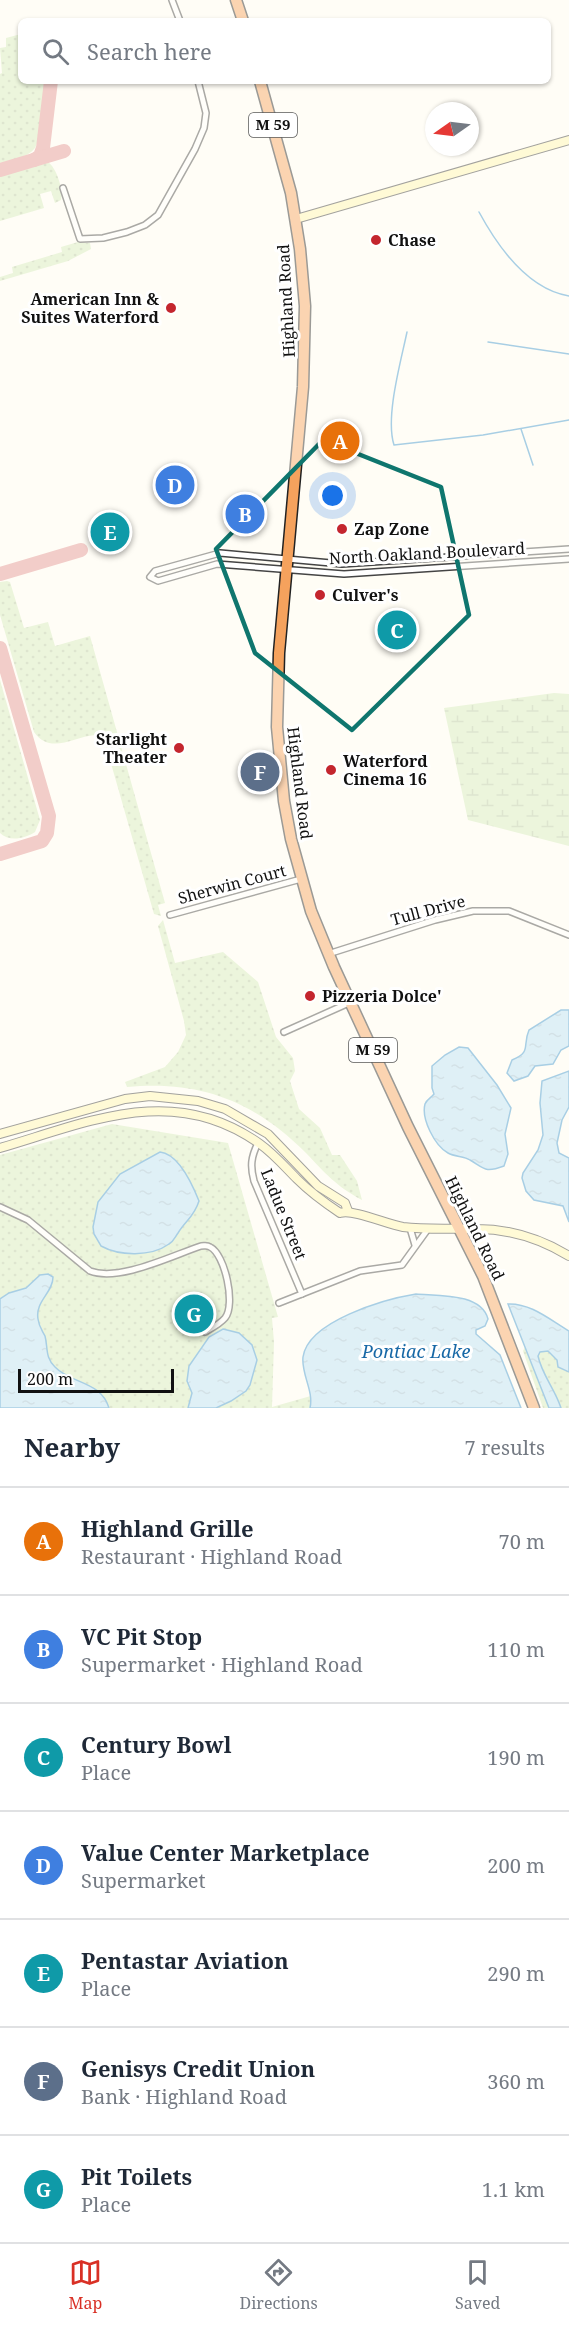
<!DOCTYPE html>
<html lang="en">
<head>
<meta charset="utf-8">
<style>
  body { margin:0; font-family:"Noto Serif",serif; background:#f6f6f7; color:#1f2937 }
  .compass { position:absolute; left:425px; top:102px; width:54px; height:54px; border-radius:50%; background:#fff; box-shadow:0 2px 4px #0004; rotate:256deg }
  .scale { position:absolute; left:18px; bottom:15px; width:156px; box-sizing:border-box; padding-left:6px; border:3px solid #111; border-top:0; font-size:16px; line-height:21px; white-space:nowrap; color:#111; -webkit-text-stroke:4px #fff; paint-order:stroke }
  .you { position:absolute; left:333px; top:496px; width:21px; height:21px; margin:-15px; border:4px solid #fff; border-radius:50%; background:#1a73e8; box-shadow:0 0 0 9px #1a73e833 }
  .badge { display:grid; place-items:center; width:39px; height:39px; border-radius:50%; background:#d93025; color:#fff; font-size:20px; font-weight:700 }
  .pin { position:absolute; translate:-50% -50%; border:3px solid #fff; box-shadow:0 2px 6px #0006 }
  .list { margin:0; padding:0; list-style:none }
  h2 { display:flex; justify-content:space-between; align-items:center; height:78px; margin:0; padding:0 24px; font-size:26px }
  h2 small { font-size:20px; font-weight:400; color:#747a83 }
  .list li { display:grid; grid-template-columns:39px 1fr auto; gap:18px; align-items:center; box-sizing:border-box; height:108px; padding:0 24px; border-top:2px solid #e0e1e3 }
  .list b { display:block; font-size:22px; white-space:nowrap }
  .list p { margin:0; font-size:20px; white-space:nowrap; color:#747a83 }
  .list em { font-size:20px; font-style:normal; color:#747a83 }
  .icon { flex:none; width:33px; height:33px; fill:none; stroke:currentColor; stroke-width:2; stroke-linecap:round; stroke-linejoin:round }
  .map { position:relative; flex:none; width:569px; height:1408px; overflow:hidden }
  .search { position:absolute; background:#fff; box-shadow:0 2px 4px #0004; left:18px; right:18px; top:18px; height:66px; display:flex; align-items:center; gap:15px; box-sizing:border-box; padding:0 21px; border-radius:9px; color:#747a83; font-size:22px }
  .sheet { height:834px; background:#fff }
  nav { display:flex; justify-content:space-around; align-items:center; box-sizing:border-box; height:84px; border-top:2px solid #e0e1e3; background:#fff; font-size:16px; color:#747a83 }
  nav a { display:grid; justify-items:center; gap:3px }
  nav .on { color:#d93025 }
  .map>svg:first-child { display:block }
  .green { fill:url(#green-dots) }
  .wetland { fill:url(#wetland-marsh) }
  .water { fill:url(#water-ripples); stroke:#3f96cf; stroke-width:1.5 }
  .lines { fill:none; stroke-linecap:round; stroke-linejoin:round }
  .stream { stroke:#3f96cf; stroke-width:1.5 }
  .taxiway { stroke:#e29292; stroke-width:14 }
  .street-casing { stroke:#444; stroke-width:8 }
  .secondary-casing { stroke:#333; stroke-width:10 }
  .highway-casing { stroke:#222; stroke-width:13 }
  .street { stroke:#fff; stroke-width:5 }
  .secondary { stroke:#fff6b0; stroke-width:8 }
  .highway { stroke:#f5a25d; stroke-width:10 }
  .marked { fill:none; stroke:#0f766e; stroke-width:4.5; stroke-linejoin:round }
  .poi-dot { fill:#c4262e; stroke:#fff; stroke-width:2 }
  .labels { text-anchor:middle; stroke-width:6; stroke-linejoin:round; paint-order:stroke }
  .shield { fill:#fff; stroke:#585858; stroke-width:1.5 }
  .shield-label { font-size:15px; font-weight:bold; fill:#111 }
  .poi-label { font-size:16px; font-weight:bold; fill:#111; stroke:#fff; text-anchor:start }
  .street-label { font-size:16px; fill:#111; stroke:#fff }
  .water-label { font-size:18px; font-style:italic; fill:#1768a6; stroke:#fff }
</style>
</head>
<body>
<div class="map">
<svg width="569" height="1408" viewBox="0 0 569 1408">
  <defs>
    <pattern id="green-dots" width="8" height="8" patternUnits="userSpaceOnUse" patternTransform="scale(1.5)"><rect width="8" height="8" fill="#d5ebbd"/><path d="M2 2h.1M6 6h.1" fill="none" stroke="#b6c8a1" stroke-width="1.8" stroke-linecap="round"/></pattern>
    <pattern id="wetland-marsh" width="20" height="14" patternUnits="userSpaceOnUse" patternTransform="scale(1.5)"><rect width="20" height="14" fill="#d5ebbd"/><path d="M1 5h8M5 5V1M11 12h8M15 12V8" fill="none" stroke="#b6c8a1"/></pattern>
    <pattern id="water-ripples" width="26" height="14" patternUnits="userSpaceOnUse" patternTransform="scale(1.5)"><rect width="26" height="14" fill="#b9e0f7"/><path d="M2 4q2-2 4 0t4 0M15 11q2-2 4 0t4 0" fill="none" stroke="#9ebfd3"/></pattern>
  </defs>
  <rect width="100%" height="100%" fill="#fffdf5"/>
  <g class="green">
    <path d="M21 34V81H46C44 94 41 139 35 148 27 158 12 160 0 163V74L2 73 0 48 6 47V38Z"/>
    <path d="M48 162C56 167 64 190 61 200L55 203 51 191 40 194 44 208 0 221V176Z"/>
    <polygon points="78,242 90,243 91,249 68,261 0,281 0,277 13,273 12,267 62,252 61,247"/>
    <path d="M7 581 10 582 24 628 48 622 55 646 90 636 165 903 158 905 161 916 154 914 104 739 95 735C73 737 50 755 34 732L0 615V582Z"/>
    <path d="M0 680 40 820 35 832C24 839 9 842 0 833Z"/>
    <path d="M163 920 175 963 223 952 258 982 276 1037 293 1058 295 1071 290 1081 299 1109 320 1128 332 1155H340L357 1181 362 1200C336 1186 326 1174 306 1153 254 1101 200 1080 127 1087L125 1082 165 1067 178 1052 186 1035 184 1021 158 926Z"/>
    <polygon points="112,1124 228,1143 278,1317 272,1318 274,1342 272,1407 360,1382 367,1408 0,1408 0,1155"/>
    <polygon points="527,1343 548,1351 551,1355 569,1350 569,1408 543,1408 523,1351"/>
  </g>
  <polygon class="wetland" points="554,693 569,694 569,846 468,820 444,708"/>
  <g class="water">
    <path d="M561 1010H569V1046L561 1050 553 1064 535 1066 528 1076 514 1081 507 1073 512 1060C532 1052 522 1046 529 1030Z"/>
    <path d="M459 1047 468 1048 497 1085 511 1108 505 1134 508 1154 504 1166C485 1173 485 1169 470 1160 464 1156 455 1157 448 1153 435 1146 421 1119 425 1104 427 1099 431 1098 434 1094L432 1088V1066L445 1055Z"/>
    <polygon points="569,1071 569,1107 562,1120 557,1143 559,1153 569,1158 569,1222 563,1206 534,1200 526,1191 522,1178 523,1173 538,1150 543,1135 540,1103 542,1081"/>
    <path d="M160 1152C179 1154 193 1186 199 1201 194 1217 186 1220 178 1233 175 1237 174 1241 169 1244 151 1257 119 1256 101 1246L94 1234 93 1227 98 1202 120 1174Z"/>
    <path d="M48 1274 53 1277C53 1293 35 1301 38 1319 39 1327 42 1330 45 1336 48 1347 45 1358 55 1367 71 1384 101 1381 109 1408H0V1299L9 1293 26 1288 40 1275Z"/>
    <path d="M416 1294C439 1296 481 1293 488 1319L485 1326 476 1330V1334L500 1355 521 1408H310C314 1391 301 1374 303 1357 308 1321 385 1299 416 1294Z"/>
    <path d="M508 1304C531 1303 550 1320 569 1331V1372L558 1367 557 1360 548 1351 540 1352 538 1356C542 1375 555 1389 561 1408H549Z"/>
    <polygon points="223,1329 239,1333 252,1345 257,1360 250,1385 246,1391 231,1401 216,1408 188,1408 192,1393 187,1381 189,1366 209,1337"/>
  </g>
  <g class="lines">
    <g class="stream">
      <path d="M479 212C498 247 527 289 569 296"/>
      <path d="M407 332C401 361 385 417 394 445L483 435 569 420"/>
      <polyline points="488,342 569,354"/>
      <polyline points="521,429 533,465"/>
    </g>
    <g class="taxiway">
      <polyline points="34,160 40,156 43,148 51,81"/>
      <polyline points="0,170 64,151"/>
      <polyline points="0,574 81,550"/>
      <polyline points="0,648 49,816 47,833 42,841 0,854"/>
    </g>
    <defs>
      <g id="street">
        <polyline points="172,0 180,21"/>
        <polyline points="63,188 80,239 103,238 127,232 145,225 158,215 195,149 204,128 206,113 198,81"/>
        <polyline points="569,549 342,564 220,553 155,571 150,577 158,581 217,564 344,574 569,559"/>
        <polyline points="170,915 301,879"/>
        <polyline points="328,954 435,920 473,911 509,911 569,935"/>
        <polyline points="284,1032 351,1002"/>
        <path d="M258 1143C251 1157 250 1166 254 1181L302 1294"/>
        <path d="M0 1207 28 1220 90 1271C119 1282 171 1256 201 1246 205 1246 207 1245 210 1247 225 1254 236 1305 225 1318 220 1324 212 1328 205 1332"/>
        <polyline points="410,1228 415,1245"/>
        <polyline points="279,1303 360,1271 402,1265 428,1229"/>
      </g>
      <g id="secondary">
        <polyline points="296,219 569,140"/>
        <polyline points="0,1134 125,1099 150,1096 198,1101 225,1109 268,1134 318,1186 345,1203 348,1211"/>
        <path d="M0 1148C89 1122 174 1082 260 1144 274 1154 285 1167 297 1179 310 1192 325 1203 340 1213 354 1209 386 1224 403 1227 427 1230 452 1228 477 1229 510 1229 541 1239 569 1256"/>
      </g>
      <g id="highway">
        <polyline points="236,0 243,21"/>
        <polyline points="260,81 291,193 300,249 305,306 303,387 279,653 277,727 284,801 291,839 311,911 334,967 408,1127 483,1276 534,1408"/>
      </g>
    </defs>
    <use href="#street" class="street-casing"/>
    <use href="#secondary" class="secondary-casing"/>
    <use href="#highway" class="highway-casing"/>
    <use href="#street" class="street"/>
    <use href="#secondary" class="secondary"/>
    <use href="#highway" class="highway"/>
  </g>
  <path d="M0 0H569V1408H0ZM323 440 441 487 469 615 352 730 255 653 216 549Z" fill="#fffdf5" fill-opacity=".55" fill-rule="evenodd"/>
  <path class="marked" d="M323 440 441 487 469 615 352 730 255 653 216 549Z"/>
  <g class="poi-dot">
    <circle cx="376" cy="240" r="6"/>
    <circle cx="171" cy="308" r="6"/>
    <circle cx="342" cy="529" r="6"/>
    <circle cx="320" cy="595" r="6"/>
    <circle cx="179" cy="748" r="6"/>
    <circle cx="331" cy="770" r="6"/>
    <circle cx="310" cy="996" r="6"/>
  </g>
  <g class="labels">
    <g class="shield">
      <rect x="249" y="113" width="48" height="24" rx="4.5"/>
      <rect x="349" y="1038" width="48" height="24" rx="4.5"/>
    </g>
    <g class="shield-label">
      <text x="273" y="130">M 59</text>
      <text x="373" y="1055">M 59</text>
    </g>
    <g class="poi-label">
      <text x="388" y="246">Chase</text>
      <text x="159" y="305" text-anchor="end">American Inn &amp;<tspan x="159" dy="18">Suites Waterford</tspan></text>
      <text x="354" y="535">Zap Zone</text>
      <text x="332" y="601">Culver's</text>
      <text x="167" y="745" text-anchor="end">Starlight<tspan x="167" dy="18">Theater</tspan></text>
      <text x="343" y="767">Waterford<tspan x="343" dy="18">Cinema 16</tspan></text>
      <text x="322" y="1002">Pizzeria Dolce'</text>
    </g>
    <g class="street-label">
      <text transform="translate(286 301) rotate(-93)" y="6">Highland Road</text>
      <text transform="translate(427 553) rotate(-3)" y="6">North Oakland Boulevard</text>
      <text transform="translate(300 783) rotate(83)" y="6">Highland Road</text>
      <text transform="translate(232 884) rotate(-15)" y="6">Sherwin Court</text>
      <text transform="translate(428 910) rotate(-15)" y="6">Tull Drive</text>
      <text transform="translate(284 1214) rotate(68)" y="6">Ladue Street</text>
      <text transform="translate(475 1228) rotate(64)" y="6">Highland Road</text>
    </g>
    <g class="water-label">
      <text x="416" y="1358">Pontiac Lake</text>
    </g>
  </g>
</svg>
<svg class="compass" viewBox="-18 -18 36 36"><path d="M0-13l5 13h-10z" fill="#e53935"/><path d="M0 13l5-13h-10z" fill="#747a83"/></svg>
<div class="scale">200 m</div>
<div class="you"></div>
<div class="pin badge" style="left:340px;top:441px;background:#e8710a">A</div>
<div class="pin badge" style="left:245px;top:514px;background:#3f7fe0">B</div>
<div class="pin badge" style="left:397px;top:630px;background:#0f9aa8">C</div>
<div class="pin badge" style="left:175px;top:485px;background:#3f7fe0">D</div>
<div class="pin badge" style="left:110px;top:532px;background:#0f9aa8">E</div>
<div class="pin badge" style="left:260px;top:772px;background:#5c6f8a">F</div>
<div class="pin badge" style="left:194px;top:1314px;background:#0f9aa8">G</div>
<div class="search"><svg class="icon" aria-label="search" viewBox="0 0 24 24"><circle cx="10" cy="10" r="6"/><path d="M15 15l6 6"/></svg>Search here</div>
</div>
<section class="sheet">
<h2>Nearby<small>7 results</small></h2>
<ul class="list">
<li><span class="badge" style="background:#e8710a">A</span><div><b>Highland Grille</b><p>Restaurant · Highland Road</p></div><em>70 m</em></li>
<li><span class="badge" style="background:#3f7fe0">B</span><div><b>VC Pit Stop</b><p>Supermarket · Highland Road</p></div><em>110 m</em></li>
<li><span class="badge" style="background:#0f9aa8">C</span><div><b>Century Bowl</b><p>Place</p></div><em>190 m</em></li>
<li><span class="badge" style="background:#3f7fe0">D</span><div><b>Value Center Marketplace</b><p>Supermarket</p></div><em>200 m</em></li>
<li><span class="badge" style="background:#0f9aa8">E</span><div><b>Pentastar Aviation</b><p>Place</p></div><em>290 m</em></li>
<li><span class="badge" style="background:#5c6f8a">F</span><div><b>Genisys Credit Union</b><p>Bank · Highland Road</p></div><em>360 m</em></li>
<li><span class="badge" style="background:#0f9aa8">G</span><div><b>Pit Toilets</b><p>Place</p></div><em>1.1 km</em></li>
</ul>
</section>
<nav>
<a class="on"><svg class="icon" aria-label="map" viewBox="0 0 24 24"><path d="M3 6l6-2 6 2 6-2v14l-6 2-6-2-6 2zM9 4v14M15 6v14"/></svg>Map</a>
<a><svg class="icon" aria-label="directions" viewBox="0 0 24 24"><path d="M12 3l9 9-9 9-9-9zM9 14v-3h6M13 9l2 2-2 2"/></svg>Directions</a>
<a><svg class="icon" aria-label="saved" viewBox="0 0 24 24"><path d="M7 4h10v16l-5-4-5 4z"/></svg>Saved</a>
</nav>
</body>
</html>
